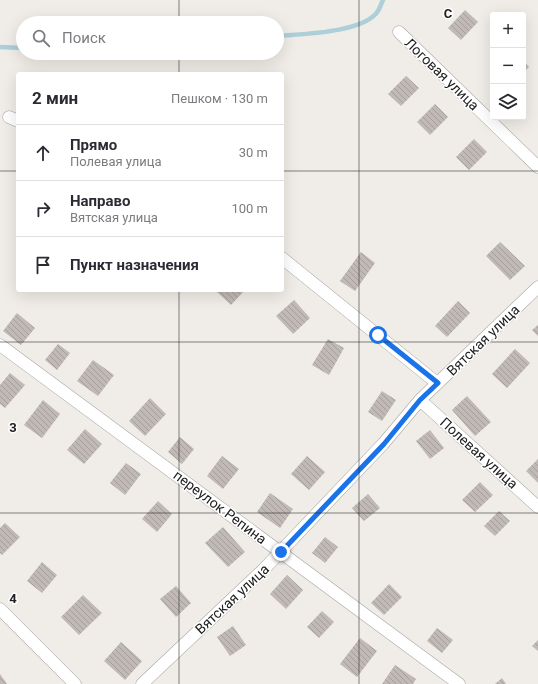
<!DOCTYPE html>
<html lang="ru">
<head>
<meta charset="utf-8">
<style>
  body { margin:0; font-family:Roboto,sans-serif; background:#f2f2f3; color:#2b2b33 }
  .controls { position:absolute; right:12px; top:12px; display:grid; overflow:hidden; border-radius:4px; box-shadow:0 4px 16px #0002 }
  .controls button { width:36px; height:36px; display:grid; place-items:center; padding:0; border:0; border-bottom:1px solid #e1e1e2; background:#fff; color:#2b2b33; font:20px sans-serif }
  .stop { position:absolute; width:12px; height:12px; margin:-9px; border:3px solid #1a73e8; border-radius:50%; background:#fff }
  .stop.end { background:#1a73e8; border-color:#fff; box-shadow:0 1px 4px #0008 }
  .list { margin:0; padding:0; list-style:none }
  h2 { display:flex; justify-content:space-between; align-items:center; height:52px; margin:0; padding:0 16px; font-size:17px }
  h2 small { font-size:13px; font-weight:400; color:#7c7c81 }
  .list li { display:grid; grid-template-columns:26px 1fr auto; gap:12px; align-items:center; box-sizing:border-box; height:56px; padding:0 16px; border-top:1px solid #e1e1e2 }
  .list b { display:block; font-size:15px; white-space:nowrap }
  .list p { margin:0; font-size:13px; white-space:nowrap; color:#7c7c81 }
  .list em { font-size:13px; font-style:normal; color:#7c7c81 }
  .icon { flex:none; width:22px; height:22px; fill:none; stroke:currentColor; stroke-width:2; stroke-linecap:round; stroke-linejoin:round }
  .map { position:relative; flex:none; width:538px; height:684px; overflow:hidden }
  .search { position:absolute; background:#fff; box-shadow:0 4px 16px #0002; left:16px; top:16px; width:268px; height:44px; display:flex; align-items:center; gap:10px; box-sizing:border-box; padding:0 14px; border-radius:22px; color:#7c7c81; font-size:15px }
  .panel { position:absolute; background:#fff; box-shadow:0 4px 16px #0002; left:16px; top:72px; width:268px; height:220px; border-radius:4px }
  .map>svg:first-child { display:block }
  .lines { fill:none; stroke-linecap:round; stroke-linejoin:round }
  .stream { stroke:#adcfd8; stroke-width:4.5 }
  .building { fill:url(#building-back-hatch) }
  .minor-casing { stroke:#a4a4a4; stroke-width:13 }
  .minor { stroke:#fff; stroke-width:12 }
  .route { stroke:#1a73e8; stroke-width:5 }
  .grid { fill:none; stroke:#202020; stroke-width:1; stroke-opacity:0.55 }
  .labels { text-anchor:middle; stroke-width:3; stroke-linejoin:round; paint-order:stroke }
  .street-label { font-size:14px; fill:#202020; stroke:#fff }
  .grid-label { font-size:13px; text-anchor:middle; font-weight:bold; fill:#202020; stroke:#fff; stroke-width:3; stroke-linejoin:round; paint-order:stroke }
</style>
</head>
<body>
<div class="map">
<svg width="538" height="684" viewBox="0 0 538 684">
  <defs>
    <pattern id="building-back-hatch" width="6" height="6" patternUnits="userSpaceOnUse"><rect width="6" height="6" fill="#c0b9b5"/><path d="M-1 5l2 2M0 0l6 6M5-1l2 2" fill="none" stroke="#a59f9b"/></pattern>
  </defs>
  <rect width="100%" height="100%" fill="#f0ede8"/>
  <g class="lines">
    <g class="stream">
      <path d="M277 36C301 34 364 33 378 11 380 8 381 4 383 0"/>
      <polyline points="0,47 23,48"/>
    </g>
  </g>
  <g class="building">
    <polygon points="465,10 478,22 461,40 448,28"/>
    <polygon points="523,61 529,67 523,73"/>
    <polygon points="406,76 419,88 401,106 388,94"/>
    <polygon points="435,104 448,117 430,135 417,122"/>
    <polygon points="474,139 487,152 469,170 456,157"/>
    <polygon points="500,242 525,266 510,280 486,256"/>
    <polygon points="361,252 375,263 355,291 340,281"/>
    <polygon points="215,290 245,290 231,305"/>
    <polygon points="294,300 310,318 293,334 276,316"/>
    <polygon points="458,301 470,313 447,337 435,326"/>
    <polygon points="17,313 35,328 21,345 3,331"/>
    <polygon points="538,325 538,336 532,330"/>
    <polygon points="328,339 344,348 329,375 312,365"/>
    <polygon points="58,344 70,353 57,370 45,360"/>
    <polygon points="515,349 530,363 507,388 492,374"/>
    <polygon points="93,360 114,375 98,396 77,381"/>
    <polygon points="10,373 25,385 5,408 0,404 0,385"/>
    <polygon points="382,391 396,400 382,421 368,412"/>
    <polygon points="467,396 491,422 475,436 452,410"/>
    <polygon points="150,398 166,414 145,436 129,421"/>
    <polygon points="43,400 60,414 42,438 24,425"/>
    <polygon points="85,429 102,444 84,464 67,450"/>
    <polygon points="430,430 444,448 430,459 416,441"/>
    <polygon points="180,437 194,449 182,464 168,452"/>
    <polygon points="222,456 239,469 223,489 207,476"/>
    <polygon points="307,456 325,472 309,490 291,474"/>
    <polygon points="538,459 538,483 526,471"/>
    <polygon points="126,463 141,474 125,495 110,483"/>
    <polygon points="480,482 493,495 475,512 462,500"/>
    <polygon points="270,493 293,509 280,528 257,512"/>
    <polygon points="368,494 380,508 364,521 352,508"/>
    <polygon points="158,501 172,514 157,532 142,519"/>
    <polygon points="499,511 510,521 495,536 484,526"/>
    <polygon points="5,523 20,537 2,555 0,553 0,528"/>
    <polygon points="223,527 245,552 228,567 205,543"/>
    <polygon points="325,537 338,547 325,563 312,553"/>
    <polygon points="42,562 57,575 42,593 27,581"/>
    <polygon points="287,575 303,590 286,609 270,594"/>
    <polygon points="389,584 402,597 384,615 371,603"/>
    <polygon points="176,586 191,603 176,617 160,599"/>
    <polygon points="83,595 102,613 79,635 61,617"/>
    <polygon points="322,611 334,622 319,638 307,627"/>
    <polygon points="233,626 246,645 230,656 217,637"/>
    <polygon points="437,628 453,640 442,653 427,641"/>
    <polygon points="360,638 377,651 357,677 340,664"/>
    <polygon points="538,640 538,651 532,646"/>
    <polygon points="121,642 142,661 125,680 104,661"/>
    <polygon points="395,665 416,679 413,684 382,684"/>
    <polygon points="0,674 7,684 0,684"/>
    <polygon points="502,678 506,684 495,684"/>
  </g>
  <g class="lines">
    <defs>
      <g id="minor">
        <polyline points="399,32 538,167"/>
        <polyline points="9,117 18,121"/>
        <polyline points="282,258 437,383"/>
        <polyline points="0,345 459,684"/>
        <polyline points="420,400 538,507"/>
        <polyline points="0,609 75,684"/>
        <polyline points="142,684 264,569 383,444 420,400 538,287"/>
      </g>
    </defs>
    <use href="#minor" class="minor-casing"/>
    <use href="#minor" class="minor"/>
  </g>
  <g class="lines">
    <polyline class="route" points="281,552 384,444 420,400 438,383 378,335"/>
  </g>
  <path class="grid" d="M179 0V23M359 0V684M179 53V74M0 171H18M282 171H538M179 290V684M0 342H538M0 513H538"/>
  <g class="labels">
    <g class="street-label">
      <text transform="translate(442 74) rotate(44)" y="5">Логовая улица</text>
      <text transform="translate(483 340) rotate(-44)" y="5">Вятская улица</text>
      <text transform="translate(479 453) rotate(42)" y="5">Полевая улица</text>
      <text transform="translate(220 507) rotate(37)" y="5">переулок Репина</text>
      <text transform="translate(232 599) rotate(-43)" y="5">Вятская улица</text>
    </g>
  </g>
  <g class="grid-label">
    <text x="448" y="18">C</text>
    <text x="13" y="432">3</text>
    <text x="13" y="603">4</text>
  </g>
</svg>
<div class="controls">
<button>+</button>
<button>−</button>
<button><svg class="icon" aria-label="layers" viewBox="0 0 24 24"><path d="M12 4l9 5-9 5-9-5zM3 14l9 5 9-5"/></svg></button>
</div>
<div class="stop" style="left:378px;top:335px"></div>
<div class="stop end" style="left:281px;top:552px"></div>
<div class="search"><svg class="icon" aria-label="search" viewBox="0 0 24 24"><circle cx="10" cy="10" r="6"/><path d="M15 15l6 6"/></svg>Поиск</div>
<section class="panel">
<h2>2 мин<small>Пешком · 130 m</small></h2>
<ul class="list">
<li><svg class="icon" aria-label="ahead" viewBox="0 0 24 24"><path d="M12 20V5M6 11l6-6 6 6"/></svg><div><b>Прямо</b><p>Полевая улица</p></div><em>30 m</em></li>
<li><svg class="icon" aria-label="right" viewBox="0 0 24 24"><path d="M7 20v-9h11M14 6l5 5-5 5"/></svg><div><b>Направо</b><p>Вятская улица</p></div><em>100 m</em></li>
<li><svg class="icon" aria-label="arrive" viewBox="0 0 24 24"><path d="M6 21V4h12l-3 4 3 4H6"/></svg><div><b>Пункт назначения</b></div></li>
</ul>
</section>
</div>
</body>
</html>
